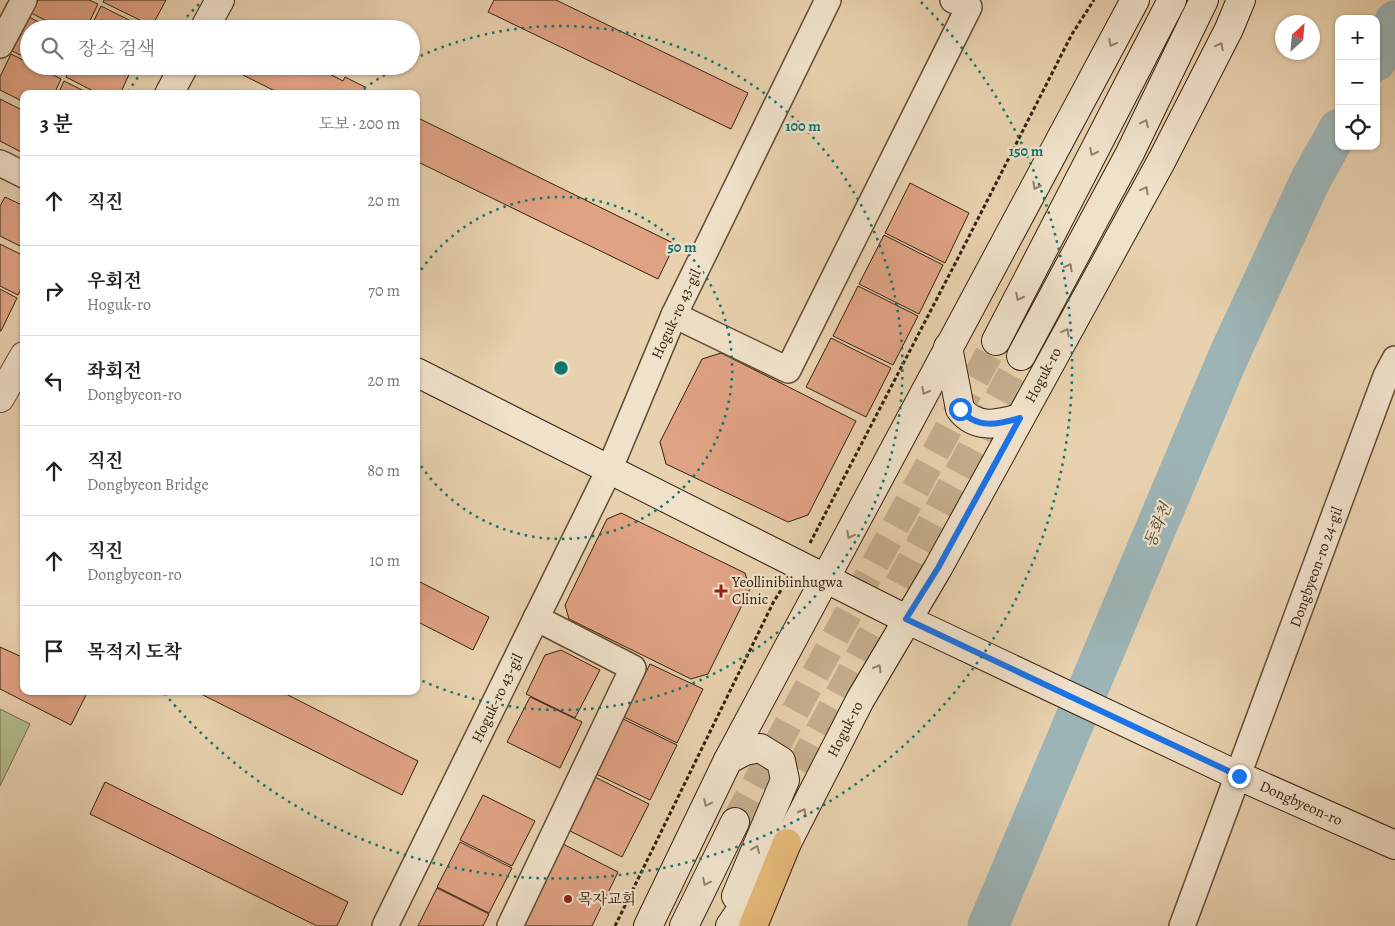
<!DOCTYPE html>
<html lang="ko">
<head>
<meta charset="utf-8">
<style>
  body { margin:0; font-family:Alegreya,"Noto Serif KR",serif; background:#f2f2f2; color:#222 }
  .controls { position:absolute; right:15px; top:15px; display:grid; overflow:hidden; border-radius:10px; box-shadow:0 1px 4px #0004 }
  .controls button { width:45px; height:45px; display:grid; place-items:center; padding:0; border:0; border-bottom:1px solid #e0e0e0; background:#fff; color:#222; font:25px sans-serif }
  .compass { position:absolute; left:1275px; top:15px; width:45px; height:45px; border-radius:50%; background:#fff; box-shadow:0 1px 4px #0004; rotate:26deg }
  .stop { position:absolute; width:15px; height:15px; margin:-11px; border:4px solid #1a73e8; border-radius:50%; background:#fff }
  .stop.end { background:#1a73e8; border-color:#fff; box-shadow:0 1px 5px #0008 }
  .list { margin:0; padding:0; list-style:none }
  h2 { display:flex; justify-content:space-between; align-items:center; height:65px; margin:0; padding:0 20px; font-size:21px }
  h2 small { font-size:16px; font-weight:400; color:#767676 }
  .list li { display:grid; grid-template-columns:32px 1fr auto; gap:15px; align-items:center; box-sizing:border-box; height:90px; padding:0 20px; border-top:1px solid #e0e0e0 }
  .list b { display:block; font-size:19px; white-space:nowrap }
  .list p { margin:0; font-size:16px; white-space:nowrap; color:#767676 }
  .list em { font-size:16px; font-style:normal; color:#767676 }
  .icon { flex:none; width:28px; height:28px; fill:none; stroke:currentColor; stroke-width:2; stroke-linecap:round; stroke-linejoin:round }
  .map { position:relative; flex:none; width:1395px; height:926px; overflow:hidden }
  .search { position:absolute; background:#fff; box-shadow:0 1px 4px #0004; left:20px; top:20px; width:400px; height:55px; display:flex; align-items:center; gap:12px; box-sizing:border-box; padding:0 18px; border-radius:28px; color:#767676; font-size:19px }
  .panel { position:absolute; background:#fff; box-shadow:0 1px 4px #0004; left:20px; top:90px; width:400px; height:605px; border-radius:10px }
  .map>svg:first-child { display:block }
  .green { fill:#b4bc8c; stroke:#756e4c }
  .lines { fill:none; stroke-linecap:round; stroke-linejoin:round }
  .river { stroke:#9cb4b6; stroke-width:41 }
  .building { fill:#dfa283; stroke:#36210d }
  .secondary-tunnel { stroke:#c4ae8e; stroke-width:28; stroke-dasharray:28 14; stroke-linecap:butt }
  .minor-casing { stroke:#624d35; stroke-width:28 }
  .tertiary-casing { stroke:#624d35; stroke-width:30 }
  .secondary-casing { stroke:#36210d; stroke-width:30 }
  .trunk-casing { stroke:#36210d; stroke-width:30 }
  .path { stroke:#36210d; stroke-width:3; stroke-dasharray:4 2.5; stroke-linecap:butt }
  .minor { stroke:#f0e1ca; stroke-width:25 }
  .tertiary { stroke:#f0e1ca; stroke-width:28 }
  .secondary { stroke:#f0e1ca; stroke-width:28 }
  .trunk { stroke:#e4b877; stroke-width:28 }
  .oneway { stroke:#93816c }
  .route { stroke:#1a73e8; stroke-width:6 }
  .ring { fill:none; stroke:#0f766e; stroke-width:2.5; stroke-dasharray:2.5 5 }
  .poi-dot { fill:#8f2418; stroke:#f0e1ca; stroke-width:2 }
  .labels { text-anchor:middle; stroke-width:4.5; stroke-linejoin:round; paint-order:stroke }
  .street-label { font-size:15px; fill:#36210d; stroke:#f0e1ca }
  .poi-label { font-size:15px; fill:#36210d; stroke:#f0e1ca; text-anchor:start }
  .water-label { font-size:16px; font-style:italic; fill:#504637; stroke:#f0e1ca }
  .centre { fill:#0f766e; stroke:#f0e1ca; stroke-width:2.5 }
  .ring-label { font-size:15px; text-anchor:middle; font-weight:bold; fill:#0f766e; stroke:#f0e1ca; stroke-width:4.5; stroke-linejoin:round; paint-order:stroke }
</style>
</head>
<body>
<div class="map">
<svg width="1395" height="926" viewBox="0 0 1395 926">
  <rect width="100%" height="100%" fill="#e8d1ae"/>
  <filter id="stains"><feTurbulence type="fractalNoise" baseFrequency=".004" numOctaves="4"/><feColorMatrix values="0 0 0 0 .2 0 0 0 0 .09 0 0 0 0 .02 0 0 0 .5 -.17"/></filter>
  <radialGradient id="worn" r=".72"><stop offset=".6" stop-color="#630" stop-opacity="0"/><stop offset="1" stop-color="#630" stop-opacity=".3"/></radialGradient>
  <polygon class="green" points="0,709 30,724 0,786"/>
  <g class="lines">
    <g class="river">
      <polyline points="1376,61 1391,34 1395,21"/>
      <polyline points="988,926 1229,355 1311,179 1339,129"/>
    </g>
  </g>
  <g class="building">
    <polygon points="38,0 89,0 98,4 86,29 63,29 31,13"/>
    <polygon points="104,0 166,0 152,26 103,2"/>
    <polygon points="494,0 556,0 748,93 731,129 488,12"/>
    <polygon points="101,6 147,29 90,29"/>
    <polygon points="29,17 52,29 29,29 29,59 12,51"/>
    <polygon points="11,54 29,63 29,66 36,66 61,79 54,94 24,94 24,102 0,90 0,77"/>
    <polygon points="44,66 67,66 62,75"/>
    <polygon points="71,66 128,66 132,68 120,94 99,94 66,77"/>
    <polygon points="244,66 314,66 343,81 345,77 365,87 364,91 369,94 281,94 241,74"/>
    <polygon points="64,81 90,94 58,94"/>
    <polygon points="0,99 24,111 24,147 21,152 0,141"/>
    <polygon points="416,117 675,244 658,279 416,161"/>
    <polygon points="910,183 969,213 945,263 885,233"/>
    <polygon points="5,197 24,206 24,248 0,236 0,206"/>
    <polygon points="884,235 943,265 919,314 859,284"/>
    <polygon points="0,244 24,256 24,283 18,295 0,286"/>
    <polygon points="858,286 918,316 893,365 833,336"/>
    <polygon points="0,289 17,298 1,331 0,331"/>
    <polygon points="831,338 891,368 866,417 806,387"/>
    <polygon points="721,353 856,421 808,515 788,522 666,464 660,442 702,359"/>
    <polygon points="621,513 745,573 750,589 708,674 691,679 569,619 565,605 607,519"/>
    <polygon points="416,580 489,617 473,650 416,621"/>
    <polygon points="0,647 24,658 24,691 88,691 71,725 0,689"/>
    <polygon points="561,650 600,670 575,718 526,694 545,655"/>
    <polygon points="650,664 703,689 677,743 624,717"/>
    <polygon points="195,691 280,691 418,761 402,795"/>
    <polygon points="530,697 582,722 560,768 507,742"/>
    <polygon points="619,717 677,745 650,800 592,772"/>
    <polygon points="589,774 649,804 622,857 568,830"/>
    <polygon points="105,782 348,902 337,926 317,926 90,814"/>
    <polygon points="483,795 535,821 512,866 460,840"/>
    <polygon points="460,842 512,868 489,913 437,887"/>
    <polygon points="559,842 618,872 592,926 518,926"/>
    <polygon points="437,888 489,914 483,926 418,926"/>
  </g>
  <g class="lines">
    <g class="secondary-tunnel">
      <polyline points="779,806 1021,356"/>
      <polyline points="735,822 996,341"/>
    </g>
    <defs>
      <g id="minor">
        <polyline points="0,45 24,0"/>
        <polyline points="0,163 24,175"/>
        <polyline points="674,315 788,370 969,7 953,0"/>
        <polyline points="385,926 609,470 674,315 828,0"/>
        <polyline points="510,926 633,668 536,618"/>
        <polyline points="1182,926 1386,376 1395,359"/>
      </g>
      <polyline id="tertiary" points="0,398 24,356"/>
      <g id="secondary">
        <polyline points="204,29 220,0"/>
        <polyline points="169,94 184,66"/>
        <polyline points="996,341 1172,0"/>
        <path d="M948 347 960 409C976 430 999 424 1020 418"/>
        <polyline points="1021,356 1130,153 1204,0"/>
        <polyline points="416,372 906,619 1239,776 1395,845"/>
        <polyline points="728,760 745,751 760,748 781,761 785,780 736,896"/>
        <polyline points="648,926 728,760 1135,0"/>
        <polyline points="684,926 735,822"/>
        <polyline points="730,926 787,843 860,700 938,568 1162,160 1229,29 1241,0"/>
      </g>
      <polyline id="trunk" points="753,926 787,843"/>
    </defs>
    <use href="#minor" class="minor-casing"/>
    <use href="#tertiary" class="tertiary-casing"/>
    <use href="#secondary" class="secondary-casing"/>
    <use href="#trunk" class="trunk-casing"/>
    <g class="path">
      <polyline points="810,543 958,258 1072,34 1094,0"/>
      <polyline points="615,926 774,601 785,584"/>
    </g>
    <use href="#minor" class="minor"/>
    <use href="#tertiary" class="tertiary"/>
    <use href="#secondary" class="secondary"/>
    <use href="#trunk" class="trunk"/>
  </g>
  <defs><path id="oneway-chevron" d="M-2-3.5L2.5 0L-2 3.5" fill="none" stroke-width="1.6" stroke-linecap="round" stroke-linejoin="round" transform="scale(1.25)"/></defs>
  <g class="oneway">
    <use href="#oneway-chevron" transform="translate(1112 43) rotate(118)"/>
    <use href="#oneway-chevron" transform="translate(1220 46) rotate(-63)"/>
    <use href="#oneway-chevron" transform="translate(1145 123) rotate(-64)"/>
    <use href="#oneway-chevron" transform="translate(1093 152) rotate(117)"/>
    <use href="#oneway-chevron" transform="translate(1036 186) rotate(119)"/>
    <use href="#oneway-chevron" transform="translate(1145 190) rotate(-61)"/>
    <use href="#oneway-chevron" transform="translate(1069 267) rotate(-62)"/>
    <use href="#oneway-chevron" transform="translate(1019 297) rotate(117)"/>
    <use href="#oneway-chevron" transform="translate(1066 332) rotate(-61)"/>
    <use href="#oneway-chevron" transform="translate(925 391) rotate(118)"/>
    <use href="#oneway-chevron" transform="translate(850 535) rotate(118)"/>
    <use href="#oneway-chevron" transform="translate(878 668) rotate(-60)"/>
    <use href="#oneway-chevron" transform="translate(707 803) rotate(116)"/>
    <use href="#oneway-chevron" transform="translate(803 812) rotate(-63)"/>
    <use href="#oneway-chevron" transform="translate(756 849) rotate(-67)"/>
    <use href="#oneway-chevron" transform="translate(706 882) rotate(116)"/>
  </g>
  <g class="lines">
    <path class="route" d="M960 409C976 430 999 424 1020 418L938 568 906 619 1239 776"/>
  </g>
  <g class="ring">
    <path d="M417 276A171 171 0 1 1 417 460"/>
    <path d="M358 93A342 342 0 0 1 398 67M414 59A342 342 0 1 1 416 678"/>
    <path d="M128 92A513 513 0 0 1 146 66M177 28A513 513 0 0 1 201 2M921 2A513 513 0 1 1 165 694"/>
  </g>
  <g class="poi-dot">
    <path d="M718.5 583.5h5v5h5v5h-5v5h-5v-5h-5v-5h5z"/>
    <circle cx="568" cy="899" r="5"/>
  </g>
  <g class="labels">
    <g class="street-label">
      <text transform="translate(676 314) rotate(-65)" y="5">Hoguk-ro 43-gil</text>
      <text transform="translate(1043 375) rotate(-62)" y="5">Hoguk-ro</text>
      <text transform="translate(1316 567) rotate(-70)" y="5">Dongbyeon-ro 24-gil</text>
      <text transform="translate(497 698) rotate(-64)" y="5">Hoguk-ro 43-gil</text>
      <text transform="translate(845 729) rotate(-63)" y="5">Hoguk-ro</text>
      <text transform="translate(1301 803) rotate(24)" y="5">Dongbyeon-ro</text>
    </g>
    <g class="poi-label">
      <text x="732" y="587">Yeollinibiinhugwa<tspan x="732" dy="17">Clinic</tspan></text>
      <text x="578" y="904">목자교회</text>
    </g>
    <g class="water-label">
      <text transform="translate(1157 525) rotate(-67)" y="6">동화천</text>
    </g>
  </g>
  <circle cx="561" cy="368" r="8" class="centre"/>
  <g class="ring-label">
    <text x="803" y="131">100 m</text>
    <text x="1026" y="156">150 m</text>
    <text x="682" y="252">50 m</text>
  </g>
  <rect width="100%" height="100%" filter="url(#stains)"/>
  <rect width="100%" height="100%" fill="url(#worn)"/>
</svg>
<div class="controls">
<button>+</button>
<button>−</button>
<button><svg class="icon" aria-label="locate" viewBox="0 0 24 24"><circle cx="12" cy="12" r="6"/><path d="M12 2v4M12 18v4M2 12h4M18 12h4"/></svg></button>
</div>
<svg class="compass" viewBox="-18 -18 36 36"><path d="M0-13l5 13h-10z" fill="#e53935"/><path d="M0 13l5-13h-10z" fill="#767676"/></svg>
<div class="stop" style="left:960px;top:409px"></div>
<div class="stop end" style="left:1239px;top:776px"></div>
<div class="search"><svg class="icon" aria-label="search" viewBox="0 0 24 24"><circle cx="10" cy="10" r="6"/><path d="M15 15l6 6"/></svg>장소 검색</div>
<section class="panel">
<h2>3 분<small>도보 · 200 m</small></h2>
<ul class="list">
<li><svg class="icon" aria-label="ahead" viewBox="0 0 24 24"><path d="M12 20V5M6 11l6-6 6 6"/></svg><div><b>직진</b></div><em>20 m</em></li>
<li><svg class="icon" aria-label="right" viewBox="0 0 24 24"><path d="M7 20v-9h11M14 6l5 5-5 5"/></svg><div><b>우회전</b><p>Hoguk-ro</p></div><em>70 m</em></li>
<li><svg class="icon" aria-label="left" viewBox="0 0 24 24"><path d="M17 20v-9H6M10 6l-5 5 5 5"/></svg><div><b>좌회전</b><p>Dongbyeon-ro</p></div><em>20 m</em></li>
<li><svg class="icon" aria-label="ahead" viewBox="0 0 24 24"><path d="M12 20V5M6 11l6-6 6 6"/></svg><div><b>직진</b><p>Dongbyeon Bridge</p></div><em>80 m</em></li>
<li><svg class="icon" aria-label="ahead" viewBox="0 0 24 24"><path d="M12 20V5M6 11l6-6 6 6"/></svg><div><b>직진</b><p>Dongbyeon-ro</p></div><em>10 m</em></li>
<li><svg class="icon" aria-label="arrive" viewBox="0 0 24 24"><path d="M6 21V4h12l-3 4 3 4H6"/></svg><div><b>목적지 도착</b></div></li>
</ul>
</section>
</div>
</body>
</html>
